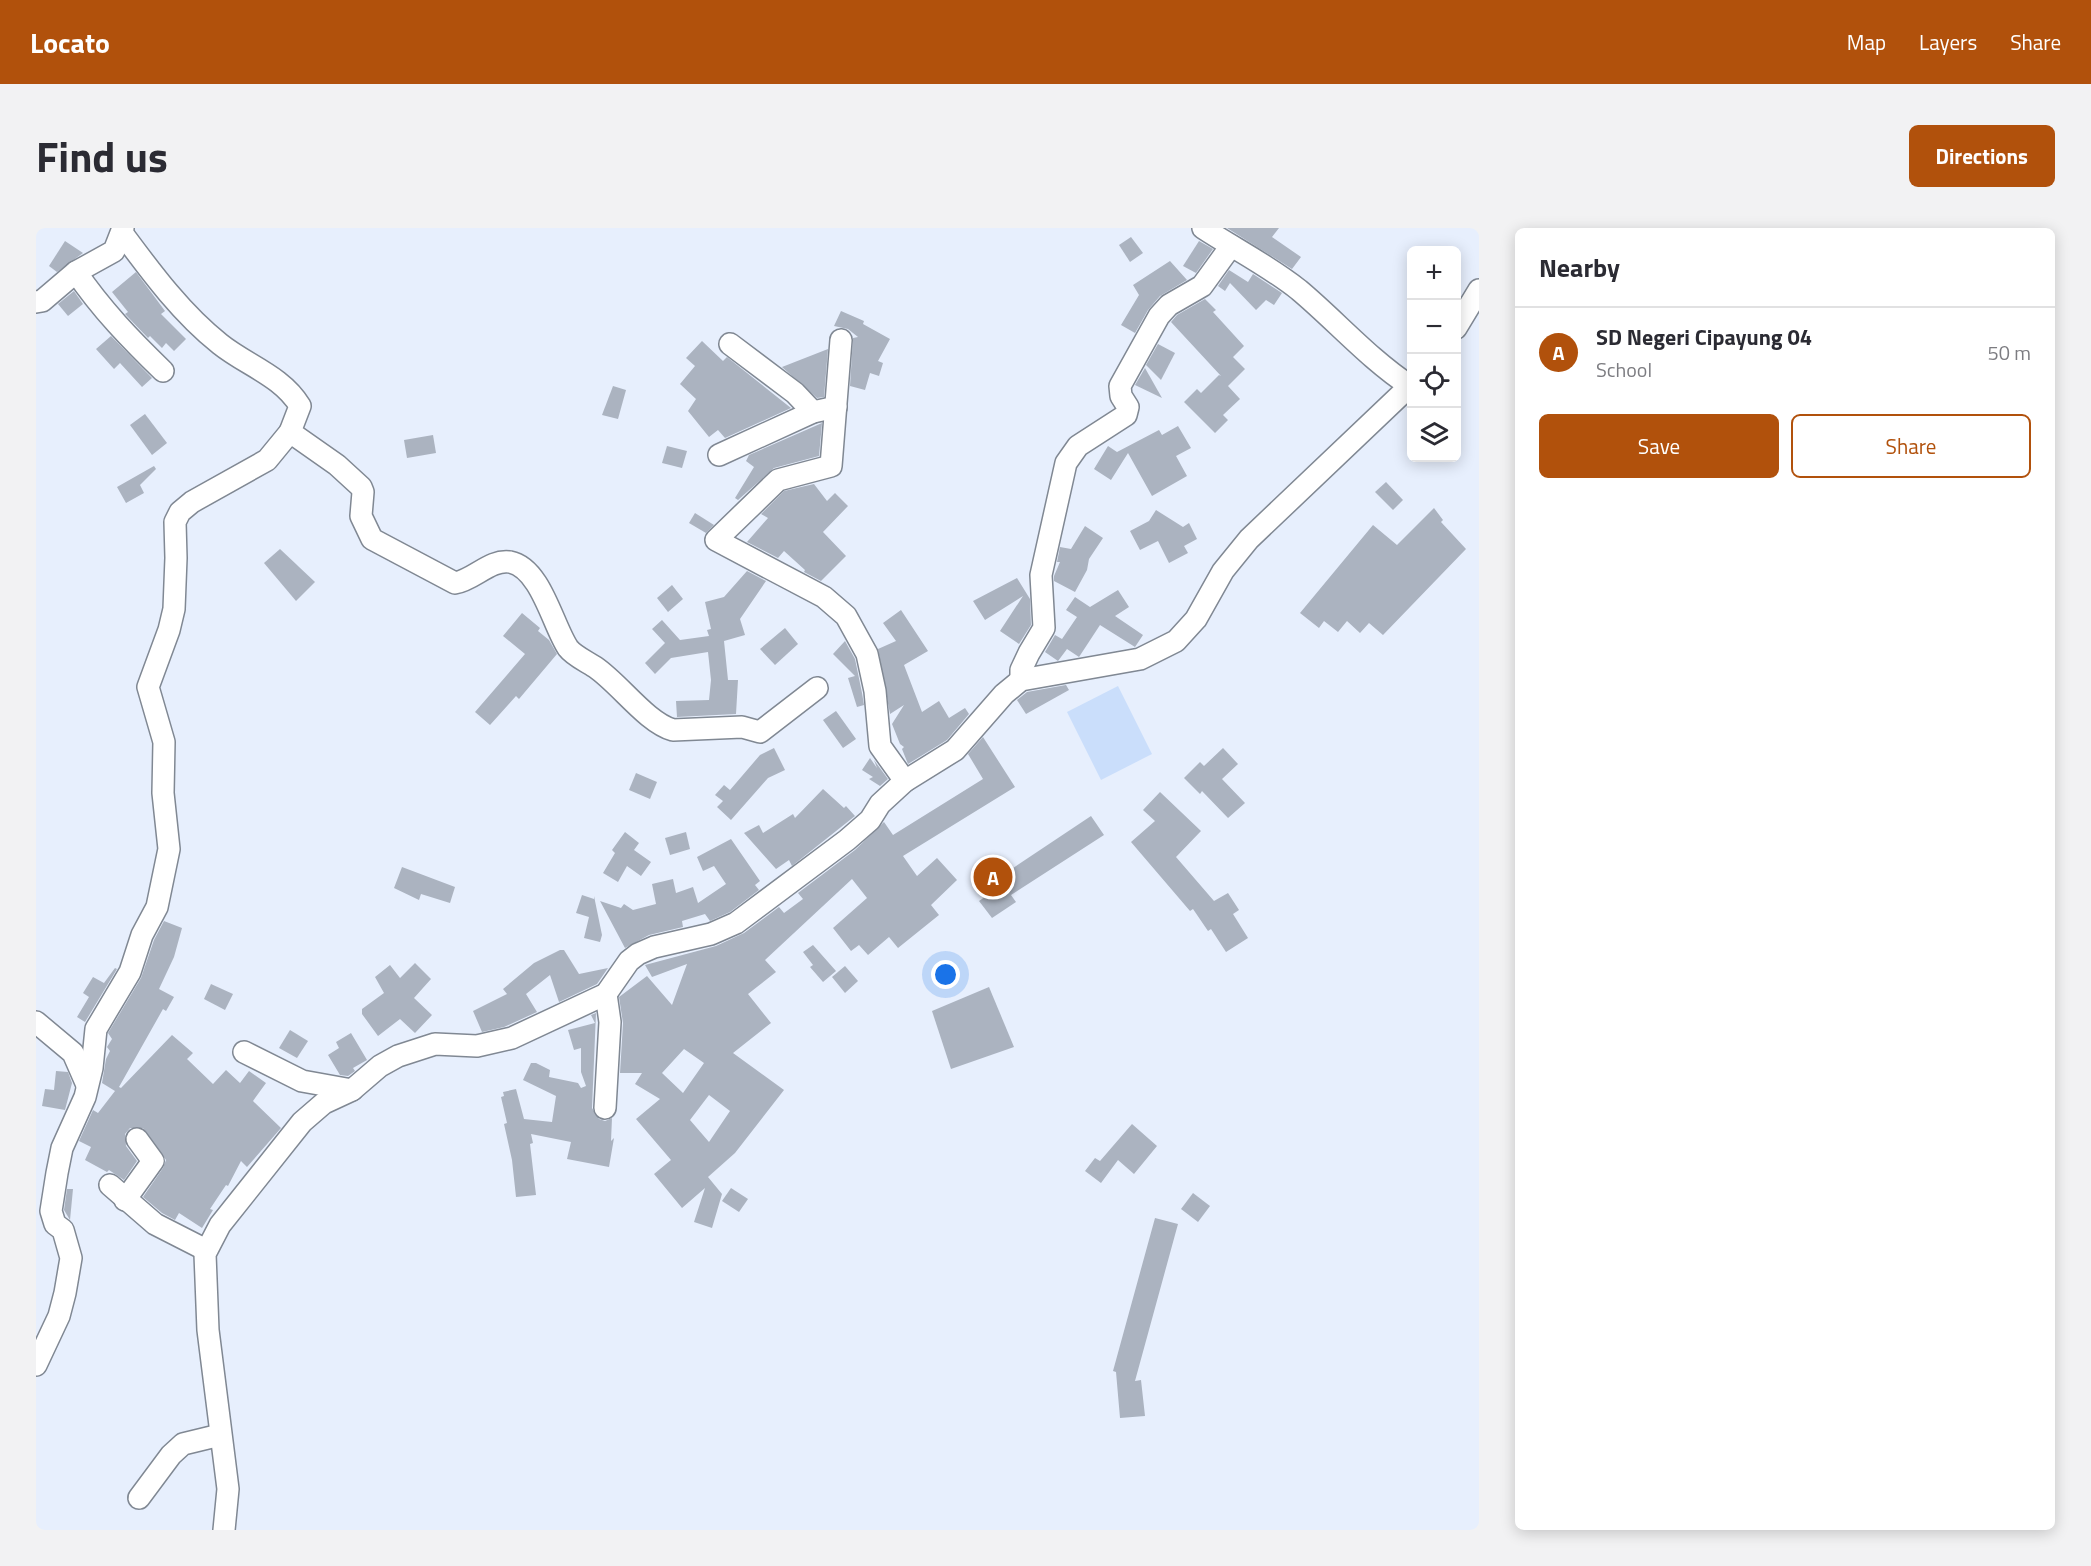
<!DOCTYPE html>
<html lang="en">
<head>
<meta charset="utf-8">
<style>
  body { margin:0; font-family:"Titillium Web",sans-serif; background:#f2f2f3; color:#2b2b33 }
  .controls { position:absolute; right:18px; top:18px; display:grid; overflow:hidden; border-radius:9px; box-shadow:0 3px 15px #0003 }
  .controls button { width:54px; height:54px; display:grid; place-items:center; padding:0; border:0; border-bottom:2px solid #e1e1e2; background:#fff; color:#2b2b33; font:30px sans-serif }
  .you { position:absolute; left:910px; top:747px; width:21px; height:21px; margin:-15px; border:4px solid #fff; border-radius:50%; background:#1a73e8; box-shadow:0 0 0 9px #1a73e833 }
  .badge { display:grid; place-items:center; width:39px; height:39px; border-radius:50%; background:#b1510c; color:#fff; font-size:20px; font-weight:700 }
  .pin { position:absolute; translate:-50% -50%; border:3px solid #fff; box-shadow:0 2px 6px #0006 }
  .list { margin:0; padding:0; list-style:none }
  h2 { display:flex; justify-content:space-between; align-items:center; height:78px; margin:0; padding:0 24px; font-size:26px }
  h2 small { font-size:20px; font-weight:400; color:#7c7c81 }
  .list li { display:grid; grid-template-columns:39px 1fr auto; gap:18px; align-items:center; box-sizing:border-box; height:90px; padding:0 24px; border-top:2px solid #e1e1e2 }
  .list b { display:block; font-size:22px; white-space:nowrap }
  .list p { margin:0; font-size:20px; white-space:nowrap; color:#7c7c81 }
  .list em { font-size:20px; font-style:normal; color:#7c7c81 }
  .actions { display:flex; gap:12px; padding:18px 24px }
  .actions a { flex:1; padding:14px 0; border:2px solid #b1510c; border-radius:9px; text-align:center; font-size:21px; color:#b1510c }
  .actions .main { background:#b1510c; color:#fff }
  .icon { flex:none; width:33px; height:33px; fill:none; stroke:currentColor; stroke-width:2; stroke-linecap:round; stroke-linejoin:round }
  .map { position:relative; flex:none; width:1443px; height:1302px; overflow:hidden; border-radius:9px }
  header { display:flex; align-items:center; gap:36px; box-sizing:border-box; height:84px; padding:0 30px; background:#b1510c; color:#fff }
  header strong { font-size:28px }
  nav { display:flex; gap:33px; margin-inline-start:auto; font-size:21px }
  .intro { display:flex; align-items:center; justify-content:space-between; box-sizing:border-box; height:144px; padding:0 36px }
  h1 { margin:0; font-size:42px }
  .button { padding:15px 27px; border-radius:9px; background:#b1510c; color:#fff; font-size:21px; font-weight:700 }
  main { display:flex; gap:36px; padding:0 36px }
  aside { flex:1; background:#fff; border-radius:9px; box-shadow:0 3px 15px #0003 }
  .map>svg:first-child { display:block }
  .green { fill:#cadefb }
  .building { fill:#abb3c0; fill-rule:evenodd }
  .lines { fill:none; stroke-linecap:round; stroke-linejoin:round }
  .minor-casing { stroke:#808893; stroke-width:24 }
  .minor { stroke:#fff; stroke-width:21 }
</style>
</head>
<body>
<header>
<strong>Locato</strong>
<nav><a>Map</a><a>Layers</a><a>Share</a></nav>
</header>
<div class="intro"><h1>Find us</h1><a class="button">Directions</a></div>
<main>
<div class="map">
<svg width="1443" height="1302" viewBox="0 0 1443 1302">
  <rect width="100%" height="100%" fill="#e7effd"/>
  <polygon class="green" points="1082,458 1116,526 1065,552 1031,484"/>
  <g class="building">
    <polygon points="1191,0 1243,0 1236,9 1265,29 1256,41"/>
    <polygon points="1095,9 1107,25 1094,34 1083,17"/>
    <polygon points="29,13 47,25 21,44 13,38"/>
    <polygon points="1163,13 1177,21 1160,45 1147,38"/>
    <polygon points="1134,33 1151,52 1124,68 1112,82 1099,105 1085,97 1103,67 1097,57"/>
    <polygon points="1193,42 1212,54 1217,46 1246,65 1238,77 1230,72 1220,82 1194,55 1189,63 1182,58"/>
    <polygon points="100,44 129,83 125,86 150,111 138,123 130,115 126,120 114,108 112,110 89,86 92,84 76,64"/>
    <polygon points="38,63 47,76 32,88 22,76"/>
    <polygon points="1169,71 1180,82 1177,84 1208,118 1197,129 1209,141 1192,158 1204,171 1187,187 1192,192 1179,205 1148,174 1161,161 1165,165 1183,147 1185,148 1135,94 1141,87"/>
    <polygon points="805,83 828,93 827,96 854,111 842,133 847,135 843,148 834,145 829,162 814,158 817,110 822,109 812,101 798,98"/>
    <polygon points="75,108 116,150 106,159 84,135 78,141 60,121"/>
    <polygon points="666,113 687,133 691,129 755,180 689,210 682,202 673,209 652,183 660,171 644,156 659,138 650,130"/>
    <polygon points="1122,116 1139,125 1125,152 1110,137"/>
    <polygon points="792,121 788,169 781,170 746,139"/>
    <polygon points="1109,140 1126,170 1099,157"/>
    <polygon points="577,158 590,162 582,191 566,187"/>
    <polygon points="109,186 131,215 116,227 94,197"/>
    <polygon points="786,195 783,228 738,240 702,272 699,270 718,239 710,233 713,227"/>
    <polygon points="1142,198 1155,220 1140,228 1151,248 1116,268 1092,225 1075,252 1058,241 1072,218 1081,224 1123,202 1126,207"/>
    <polygon points="397,207 400,225 371,230 368,212"/>
    <polygon points="631,218 651,223 646,240 626,235"/>
    <polygon points="118,238 120,241 104,257 108,265 90,275 81,259"/>
    <polygon points="1350,254 1367,272 1357,282 1339,264"/>
    <polygon points="778,256 791,273 799,265 812,278 787,304 810,328 785,353 768,344 769,342 748,323 742,330 711,314 732,290 725,286 748,263"/>
    <polygon points="1398,280 1407,292 1405,294 1430,321 1347,407 1333,395 1324,405 1311,393 1302,404 1288,393 1283,400 1264,385 1337,297 1361,317"/>
    <polygon points="1120,282 1147,299 1153,295 1161,311 1148,318 1152,325 1133,335 1122,313 1104,322 1094,303 1113,293"/>
    <polygon points="659,285 678,297 670,305 653,295"/>
    <polygon points="1049,298 1067,310 1053,331 1051,342 1039,364 1018,353 1018,348 1024,334 1021,334 1024,319 1035,321"/>
    <polygon points="244,321 279,354 260,373 228,335"/>
    <polygon points="711,343 730,353 704,391 709,407 688,413 692,452 702,452 700,486 641,489 640,473 673,472 675,452 672,424 635,430 619,446 609,435 629,415 616,401 626,392 644,412 673,408 671,402 675,401 669,374 688,369"/>
    <polygon points="981,350 994,371 995,397 983,416 964,403 987,368 949,392 937,373"/>
    <polygon points="636,357 647,371 632,384 621,370"/>
    <polygon points="1082,362 1093,379 1079,388 1107,407 1099,419 1064,397 1043,429 1031,421 1022,433 1009,424 1019,407 1026,411 1041,389 1030,382 1039,369 1054,379"/>
    <polygon points="865,382 892,423 868,437 886,484 903,473 913,490 929,480 933,486 911,512 872,536 866,521 868,519 864,516 856,496 868,477 854,486 842,421 860,413 847,395"/>
    <polygon points="486,385 504,400 502,403 513,412 521,426 483,471 480,468 454,497 439,484 489,426 467,408"/>
    <polygon points="749,400 762,416 739,437 724,421"/>
    <polygon points="809,413 819,431 826,465 828,477 821,479 812,450 819,448 797,426"/>
    <polygon points="1030,457 1033,462 990,486 981,472 991,464"/>
    <polygon points="800,483 820,511 807,520 787,492"/>
    <path d="M947 509 979 559 867 628 881 648 901 630 921 652 895 677 903 687 862 720 853 709 832 727 823 717 815 723 797 700 831 670 816 651 729 732 740 744 712 766 735 795 697 825 748 862 699 925 672 949 686 966 676 1000 658 994 669 960 646 980 618 946 635 932 600 891 624 871 599 856 606 845H584L587 795 583 769 611 748 636 777 651 736 616 749 609 737 680 718 708 705 743 679 748 685 767 671 762 665 819 622 848 594 857 607 947 551 932 526ZM648 821 668 835 647 865 626 845ZM673 867 694 883 673 914 654 892Z"/>
    <polygon points="738,520 749,542 732,550 695,592 681,579 687,573 679,567 688,557 694,562 724,527"/>
    <polygon points="1187,520 1202,536 1186,551 1209,575 1192,590 1166,563 1164,566 1148,550 1164,534 1168,538"/>
    <polygon points="834,530 841,540 838,532 852,551 844,558 833,551 837,549 826,542"/>
    <polygon points="600,545 621,554 614,571 593,562"/>
    <polygon points="787,561 808,580 810,578 819,588 756,638 753,632 740,641 708,605 723,597 727,605 757,586 759,590"/>
    <polygon points="1124,564 1165,603 1140,629 1178,673 1192,665 1203,682 1197,686 1212,710 1190,724 1175,701 1172,703 1157,681 1154,683 1095,614 1119,593 1107,582"/>
    <polygon points="1055,588 1068,607 975,667 980,674 956,690 943,673 972,653 968,646"/>
    <polygon points="589,604 603,615 598,622 615,634 605,648 591,638 582,654 567,645 579,625 576,622"/>
    <polygon points="650,604 654,621 634,627 629,610"/>
    <polygon points="695,611 724,653 719,657 723,662 694,684 674,693 669,686 646,693 647,699 613,707 589,720 564,673 585,680 588,676 597,682 620,676 616,656 637,651 640,665 657,659 662,675 690,656 678,638 667,643 661,629"/>
    <polygon points="366,639 419,659 414,675 385,666 383,672 358,660"/>
    <polygon points="546,667 558,671 558,668 566,707 564,714 548,710 553,689 540,685"/>
    <polygon points="128,693 146,700 138,729 123,761 138,769 130,783 127,781 83,859 85,860 136,807 157,825 151,831 177,856 190,842 204,855 213,843 230,855 217,873 245,900 211,939 205,933 192,958 190,957 174,981 177,982 166,1000 143,985 139,992 126,985 107,969 127,940 130,932 107,900 94,900 89,906 90,918 101,933 88,952 73,942 71,944 49,932 55,919 43,913 57,882 62,885 79,863 66,855 70,831 74,823 71,819 76,811 72,805 105,750 118,712"/>
    <polygon points="777,717 800,743 787,754 774,739 777,737 767,724"/>
    <polygon points="524,722 528,722 543,746 572,740 561,756 523,774 514,747 490,766 501,784 468,799 446,804 437,783 471,766 467,761 498,735"/>
    <polygon points="379,735 395,751 378,770 396,787 379,805 364,791 342,808 326,786 326,781 348,765 339,749 354,737 364,750"/>
    <polygon points="809,738 822,753 809,765 796,749"/>
    <polygon points="79,740 81,741 49,794 41,789 53,769 47,765 57,749 68,755"/>
    <polygon points="175,756 197,766 189,782 168,771"/>
    <polygon points="953,759 978,819 915,841 896,783"/>
    <polygon points="560,785 556,880 563,891 569,893 576,890 575,913 578,910 573,939 531,931 535,914 495,906 497,915 494,916 500,967 480,969 476,932 468,896 471,895 465,869 468,868 467,864 480,861 488,891 516,894 520,868 487,852 495,835 500,835 514,842 513,849 542,855 545,860 550,858 545,844 545,820 538,822 532,802 559,795 555,787"/>
    <polygon points="254,802 272,813 261,830 243,820"/>
    <polygon points="315,805 331,832 317,840 319,843 312,848 304,847 292,827 303,820 300,814"/>
    <polygon points="20,843 32,844 36,855 29,882 6,878 9,861 18,862"/>
    <polygon points="1096,896 1121,918 1098,946 1082,932 1065,955 1049,943 1059,930 1064,933"/>
    <polygon points="695,960 712,971 703,984 686,973"/>
    <polygon points="31,961 37,961 34,992 28,982"/>
    <polygon points="1157,965 1174,978 1162,994 1145,981"/>
    <polygon points="1119,990 1142,996 1099,1153 1105,1152 1109,1188 1084,1190 1080,1144 1077,1143"/>
  </g>
  <g class="lines">
    <defs>
      <g id="minor">
        <path d="M1167 0C1199 21 1233 38 1263 62 1300 93 1333 131 1374 158"/>
        <path d="M86 5C115 44 145 85 184 116 210 137 246 148 264 178L254 204 301 237 325 259 327 264 325 288 336 311 419 355C438 352 454 331 474 334 505 340 517 398 532 420 538 428 550 433 559 439 584 456 610 494 637 502L706 499 724 504 781 460"/>
        <path d="M40 44C65 81 95 112 127 143"/>
        <polyline points="0,74 6,73 40,44 78,23 87,0"/>
        <polyline points="1420,100 1443,62"/>
        <polyline points="805,112 795,238 742,252 680,312 788,369 810,388 831,426 839,463 844,518 869,553"/>
        <polyline points="694,116 759,165 777,184"/>
        <polyline points="683,227 777,184 800,179"/>
        <polyline points="985,452 985,442 993,425 1008,400 1005,347 1030,235 1042,218 1090,187 1092,179 1085,168 1084,158 1123,88 1133,77 1166,58 1195,18"/>
        <polyline points="0,794 37,825 51,857"/>
        <polyline points="208,824 266,853 316,862"/>
        <polyline points="569,880 574,794 570,766"/>
        <polyline points="74,957 119,996 170,1022"/>
        <polyline points="89,972 117,933 101,911"/>
        <polyline points="0,1137 23,1088 29,1065 35,1030 27,1002 19,996 15,983 21,945 26,920 49,869 56,840 60,801 94,744 106,707 121,679 133,621 127,565 128,514 112,459 133,402 138,381 140,330 139,294 144,284 156,274 231,232 254,204"/>
        <polyline points="103,1270 135,1227 147,1216 184,1207"/>
        <polyline points="188,1302 192,1261 172,1102 169,1026 184,997 266,894 288,875 316,862 344,838 362,828 399,816 441,818 476,810 570,766 593,733 602,726 618,719 675,706 700,695 811,612 834,592 844,576 869,553 919,522 968,466 985,452 1104,431 1140,413 1160,391 1187,343 1213,311 1376,156"/>
      </g>
    </defs>
    <use href="#minor" class="minor-casing"/>
    <use href="#minor" class="minor"/>
  </g>
</svg>
<div class="controls">
<button>+</button>
<button>−</button>
<button><svg class="icon" aria-label="locate" viewBox="0 0 24 24"><circle cx="12" cy="12" r="6"/><path d="M12 2v4M12 18v4M2 12h4M18 12h4"/></svg></button>
<button><svg class="icon" aria-label="layers" viewBox="0 0 24 24"><path d="M12 4l9 5-9 5-9-5zM3 14l9 5 9-5"/></svg></button>
</div>
<div class="you"></div>
<div class="pin badge" style="left:957px;top:649px">A</div>
</div>
<aside>
<h2>Nearby<small></small></h2>
<ul class="list">
<li><span class="badge">A</span><div><b>SD Negeri Cipayung 04</b><p>School</p></div><em>50 m</em></li>
</ul>
<div class="actions"><a class="main">Save</a><a>Share</a></div>
</aside>
</main>
</body>
</html>
